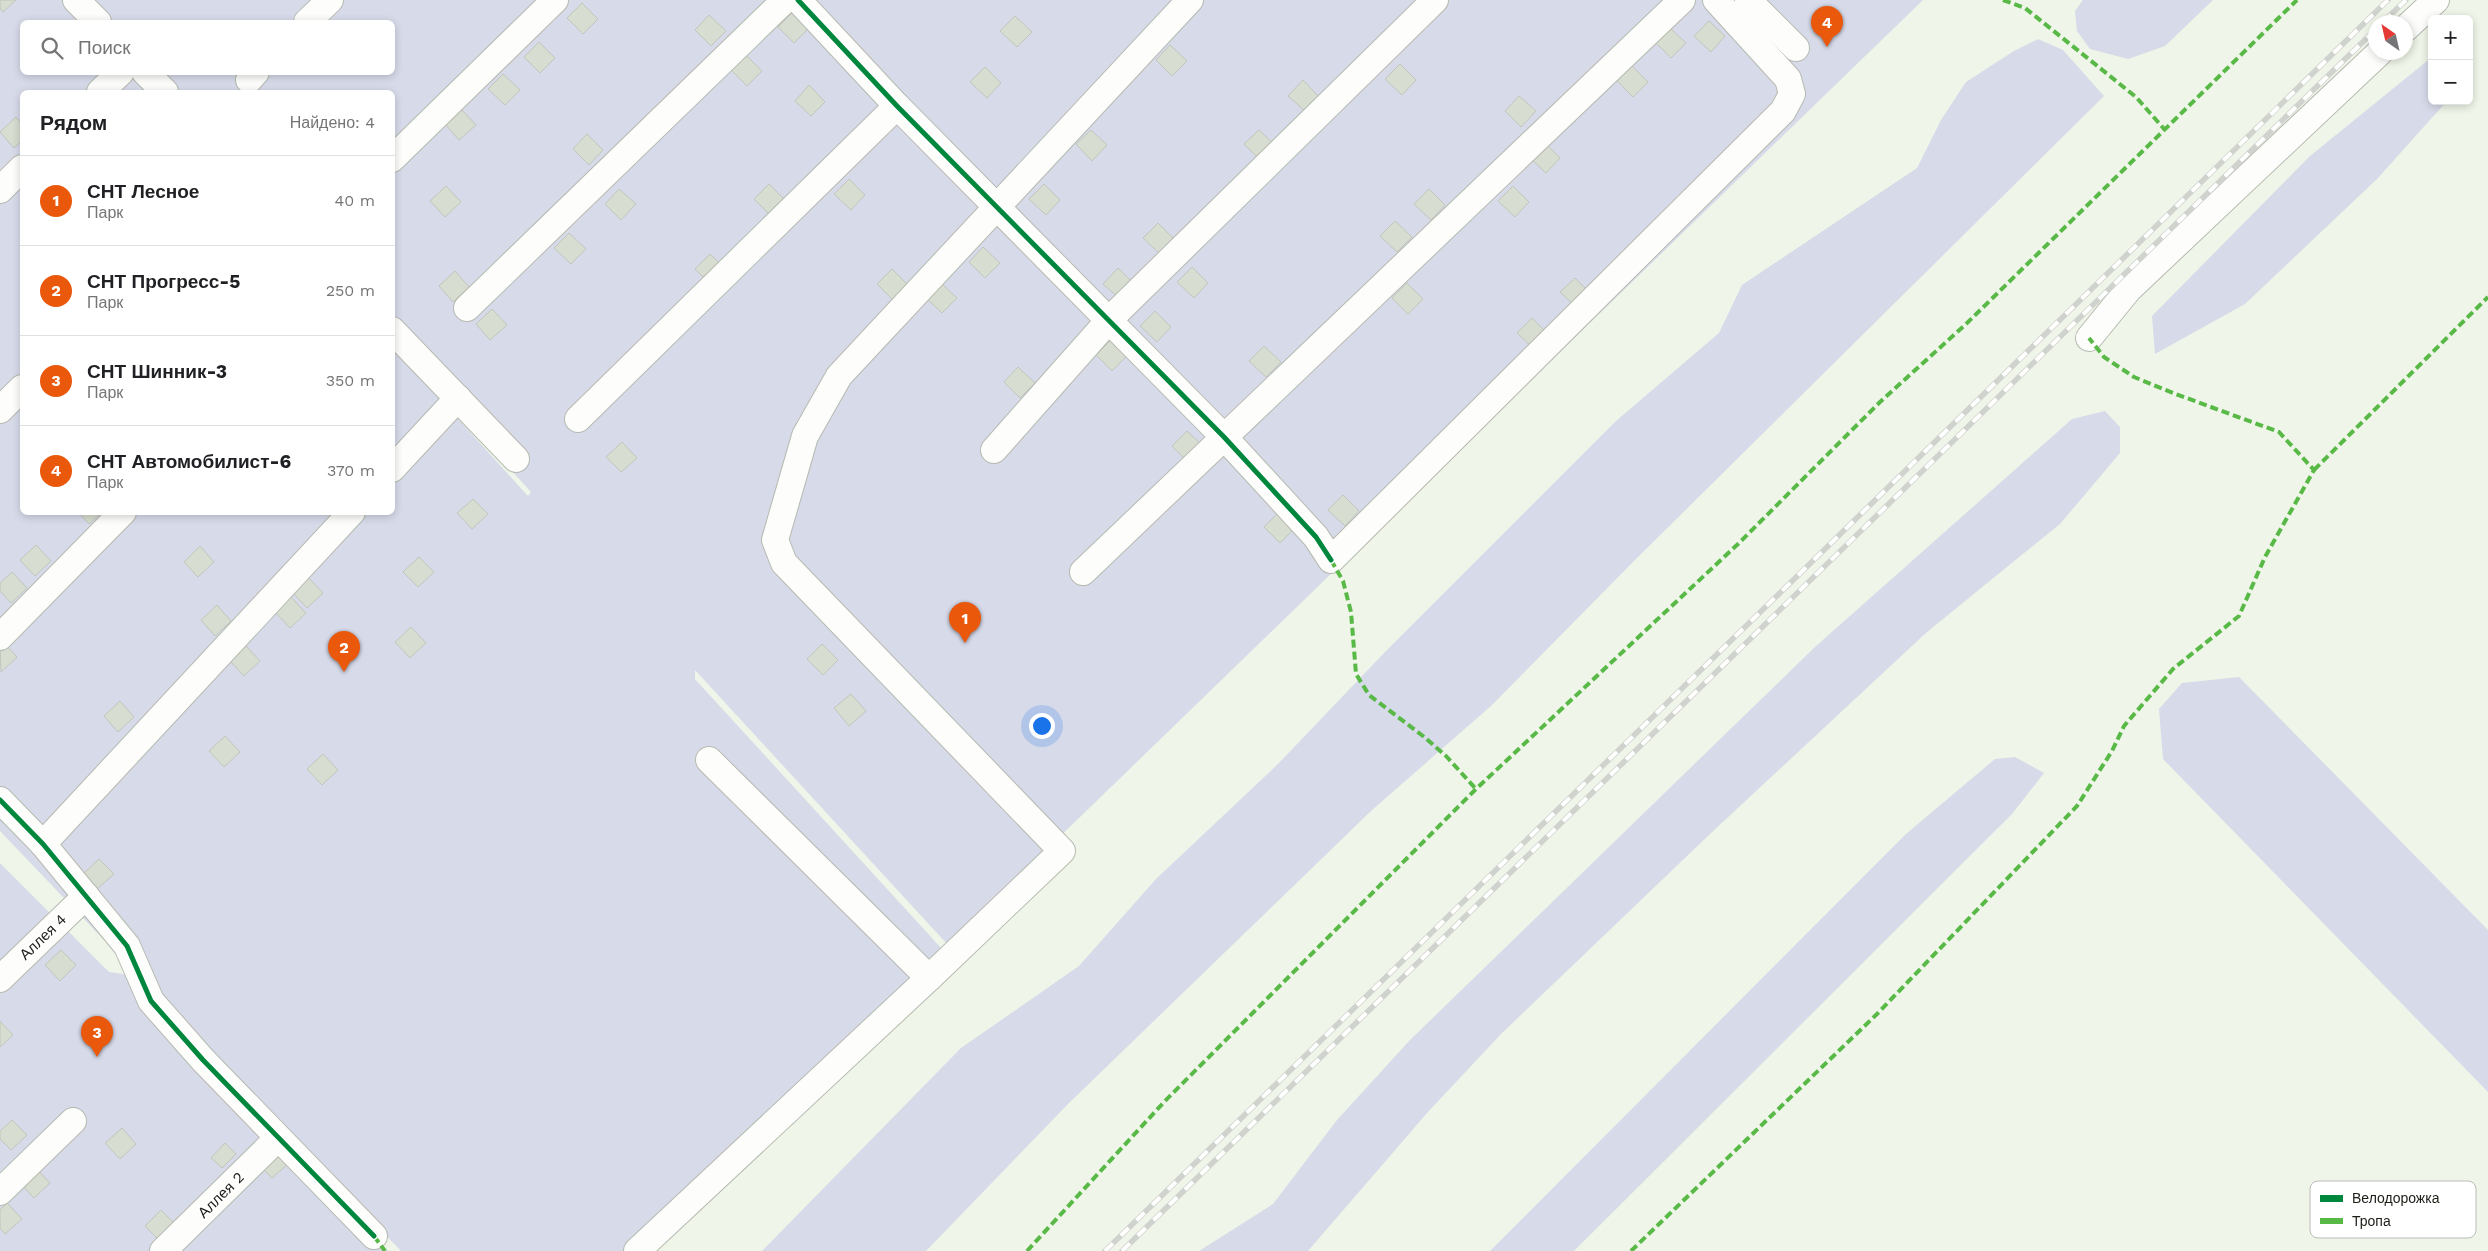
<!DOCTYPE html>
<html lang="ru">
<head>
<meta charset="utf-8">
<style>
  body { margin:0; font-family:"Work Sans",sans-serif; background:#f6f6f6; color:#202124 }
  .controls { position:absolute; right:15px; top:15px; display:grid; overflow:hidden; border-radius:8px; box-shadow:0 2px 8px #0003 }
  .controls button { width:45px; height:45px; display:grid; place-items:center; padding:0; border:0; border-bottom:1px solid #e0e0e0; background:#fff; color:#202124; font:25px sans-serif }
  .compass { position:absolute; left:2368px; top:15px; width:45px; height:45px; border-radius:50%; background:#fff; box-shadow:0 2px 8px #0003; rotate:326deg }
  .you { position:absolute; left:1041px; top:725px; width:18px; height:18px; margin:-12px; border:4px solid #fff; border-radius:50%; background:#1a73e8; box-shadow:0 0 0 8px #1a73e833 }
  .badge { display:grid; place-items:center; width:32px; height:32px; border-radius:50%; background:#ea580c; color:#fff; font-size:16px; font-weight:700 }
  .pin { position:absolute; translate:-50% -41px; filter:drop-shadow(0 1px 2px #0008) }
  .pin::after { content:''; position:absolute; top:26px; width:18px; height:15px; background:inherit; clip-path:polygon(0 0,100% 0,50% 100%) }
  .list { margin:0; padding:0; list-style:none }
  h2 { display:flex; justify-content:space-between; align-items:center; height:65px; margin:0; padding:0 20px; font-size:21px }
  h2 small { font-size:16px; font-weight:400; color:#757577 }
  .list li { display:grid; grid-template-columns:32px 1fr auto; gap:15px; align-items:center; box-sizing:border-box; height:90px; padding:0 20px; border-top:1px solid #e0e0e0 }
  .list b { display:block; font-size:19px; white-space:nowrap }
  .list p { margin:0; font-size:16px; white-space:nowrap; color:#757577 }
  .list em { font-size:16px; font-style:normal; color:#757577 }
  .icon { flex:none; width:28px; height:28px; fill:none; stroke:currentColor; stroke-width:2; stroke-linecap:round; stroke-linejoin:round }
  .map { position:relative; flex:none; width:2488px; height:1251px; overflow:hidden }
  .search { position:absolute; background:#fff; box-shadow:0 2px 8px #0003; left:20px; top:20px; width:375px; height:55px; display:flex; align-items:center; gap:12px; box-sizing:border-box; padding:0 18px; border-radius:8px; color:#757577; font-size:19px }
  .panel { position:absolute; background:#fff; box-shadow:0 2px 8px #0003; left:20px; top:90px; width:375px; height:425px; border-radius:8px }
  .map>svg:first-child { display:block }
  .green { fill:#d7dae9 }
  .building { fill:#d7ddd0; stroke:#c1c6bc }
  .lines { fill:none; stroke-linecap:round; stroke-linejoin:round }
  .minor-casing { stroke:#b6bab0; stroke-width:28 }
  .minor { stroke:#fdfefc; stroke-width:26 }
  .rail-casing { stroke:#d0d2ce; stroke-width:5.5 }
  .rail { stroke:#fff; stroke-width:4; stroke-dasharray:11; stroke-linecap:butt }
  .quiet { stroke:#58b947; stroke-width:4; stroke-dasharray:8 4; stroke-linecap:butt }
  .cycleway-casing { stroke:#fff; stroke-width:8 }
  .cycleway { stroke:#00873e; stroke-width:5 }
  .labels { text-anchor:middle; stroke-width:4; stroke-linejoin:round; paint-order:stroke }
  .street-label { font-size:15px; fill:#1a1e16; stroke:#fff }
  .key { fill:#fff; stroke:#babcb9; stroke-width:1 }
  .key-label { font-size:14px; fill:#1a1e16 }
</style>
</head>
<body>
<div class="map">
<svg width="2488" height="1251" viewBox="0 0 2488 1251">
  <rect width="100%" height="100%" fill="#eff5e8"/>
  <g class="green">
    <polygon points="0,0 75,0 96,22 22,22 22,72 141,73 160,92 22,92 22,512 392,512 393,347 528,496 531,492 393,341 392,92 164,92 145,73 392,72 392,22 99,22 79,0 1923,0 948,945 695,670 695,679 942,949 648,1251 401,1251 193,1034 245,1108 388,1251 0,1251 0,863 109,972 123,974 146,984 0,831"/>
    <polygon points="2083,0 2213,0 2165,46 2128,59 2090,49 2077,31 2075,11"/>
    <polygon points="2038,39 2063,50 2104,96 1635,560 1492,705 1371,811 1068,1104 926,1251 762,1251 961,1048 1079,966 1156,879 1278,764 1386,651 1616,421 1719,333 1742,285 1917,168 1941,120 1966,82 2014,51"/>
    <polygon points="2432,57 2432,101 2447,101 2377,179 2245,304 2155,354 2152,316 2310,156"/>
    <polygon points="2105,411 2120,427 2120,453 2060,524 1927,632 1710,834 1501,1034 1427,1113 1308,1251 1199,1251 1273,1204 1337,1120 1410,1040 1815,647 2072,419"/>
    <polygon points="2239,677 2488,930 2488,1092 2163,759 2159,709 2182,683"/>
    <polygon points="2015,757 2044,773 2012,814 1574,1251 1490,1251 1906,834 1995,759"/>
  </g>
  <g class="building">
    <polygon points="0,0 16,0 3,12 0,8"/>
    <polygon points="582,3 598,19 583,34 567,18"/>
    <polygon points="793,12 809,28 794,43 778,27"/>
    <polygon points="709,15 726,31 711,46 695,30"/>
    <polygon points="1015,16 1032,32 1017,47 1000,31"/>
    <polygon points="1709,21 1725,36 1711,52 1694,36"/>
    <polygon points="1669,27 1686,43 1671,58 1655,42"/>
    <polygon points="539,42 555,58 540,73 524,57"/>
    <polygon points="1170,45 1187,61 1172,76 1156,60"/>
    <polygon points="746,55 762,71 747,86 731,70"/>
    <polygon points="1400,64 1416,80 1402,95 1385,79"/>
    <polygon points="1632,66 1648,82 1633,97 1617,81"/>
    <polygon points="985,67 1001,83 987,98 970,82"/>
    <polygon points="503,74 520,90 505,105 488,89"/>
    <polygon points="1303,80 1319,97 1305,111 1288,96"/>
    <polygon points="809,85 825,102 811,116 795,101"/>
    <polygon points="1519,96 1536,111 1521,127 1505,111"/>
    <polygon points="461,109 476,125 459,140 445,124"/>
    <polygon points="16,117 22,124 22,141 14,148 0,132"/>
    <polygon points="1091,130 1107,145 1092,161 1076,144"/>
    <polygon points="1259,130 1275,145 1261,161 1244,144"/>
    <polygon points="587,134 603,150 589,165 573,149"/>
    <polygon points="1544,142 1560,158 1546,173 1529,157"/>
    <polygon points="849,179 865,195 851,210 834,194"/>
    <polygon points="769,184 785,200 770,215 754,199"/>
    <polygon points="1044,184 1060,200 1046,215 1029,199"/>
    <polygon points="446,186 461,202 445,217 430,201"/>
    <polygon points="1513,186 1529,202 1515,217 1498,201"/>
    <polygon points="619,189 636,204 621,220 605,204"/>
    <polygon points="1429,189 1445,205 1431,220 1414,204"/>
    <polygon points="1395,221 1412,237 1397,252 1380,236"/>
    <polygon points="1158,223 1174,239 1160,254 1143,238"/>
    <polygon points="569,233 586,249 571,264 554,248"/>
    <polygon points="983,247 1000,263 985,278 969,262"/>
    <polygon points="710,254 726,269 711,285 695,269"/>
    <polygon points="1192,267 1208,283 1194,298 1177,282"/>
    <polygon points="1118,268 1134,284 1120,299 1103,284"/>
    <polygon points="892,269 908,285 893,300 877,284"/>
    <polygon points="455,271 469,287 453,302 439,286"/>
    <polygon points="1575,278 1591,294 1577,308 1560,292"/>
    <polygon points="940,282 957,298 942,313 926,298"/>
    <polygon points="1407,283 1423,299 1408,314 1392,298"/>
    <polygon points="492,309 507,325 490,340 476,324"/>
    <polygon points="1155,311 1171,327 1157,342 1140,326"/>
    <polygon points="1532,318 1548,334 1534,349 1517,333"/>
    <polygon points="1111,340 1127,356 1112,371 1096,355"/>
    <polygon points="1264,346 1281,362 1266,377 1249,361"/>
    <polygon points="1018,367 1035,383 1020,398 1004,382"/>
    <polygon points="1187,431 1203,446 1188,462 1172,446"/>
    <polygon points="622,442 637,458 621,472 606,457"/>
    <polygon points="1343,495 1359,511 1345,526 1328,510"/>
    <polygon points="473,499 488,514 472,529 457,513"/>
    <polygon points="78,512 102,512 89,524"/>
    <polygon points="1279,512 1295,528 1280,543 1264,527"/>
    <polygon points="36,545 51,561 35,576 20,560"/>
    <polygon points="200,546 214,562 198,577 184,562"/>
    <polygon points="419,557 434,572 418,587 403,572"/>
    <polygon points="12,572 27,588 11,603 0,591 0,583"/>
    <polygon points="308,577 323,593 307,608 292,592"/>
    <polygon points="291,597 306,613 290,628 275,612"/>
    <polygon points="217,605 231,621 215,636 201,620"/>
    <polygon points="411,627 426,643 410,658 395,642"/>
    <polygon points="2,641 17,657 1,672 0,644"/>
    <polygon points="822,644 838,660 823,675 807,659"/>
    <polygon points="246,646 260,661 244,676 230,661"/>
    <polygon points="851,694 866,711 849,726 834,708"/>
    <polygon points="120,701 134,717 118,732 104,716"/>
    <polygon points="225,736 240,752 224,767 209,751"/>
    <polygon points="323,754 338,770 322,785 307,769"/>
    <polygon points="99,859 114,874 97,889 83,874"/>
    <polygon points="61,950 76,965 60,981 45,965"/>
    <polygon points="0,1021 13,1035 0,1047"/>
    <polygon points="12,1120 27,1135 11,1150 0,1139 0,1131"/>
    <polygon points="122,1128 136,1144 120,1159 105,1143"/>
    <polygon points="225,1143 236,1154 222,1168 211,1158"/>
    <polygon points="274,1148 288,1164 272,1178 257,1163"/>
    <polygon points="35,1167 50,1183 34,1198 19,1182"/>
    <polygon points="7,1203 22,1219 5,1234 0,1228 0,1210"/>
    <polygon points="161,1210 174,1223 158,1239 145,1226"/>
  </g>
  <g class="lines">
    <defs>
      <g id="minor">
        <polyline points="76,0 98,22"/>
        <polyline points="798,0 897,106 1224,437 1316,537 1331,560 1783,111 1792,94 1788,79 1716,0"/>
        <polyline points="1748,0 1796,48"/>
        <polyline points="307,22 330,0"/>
        <polyline points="2406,28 2436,0"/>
        <polyline points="145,72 165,92"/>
        <polyline points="249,80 256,72"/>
        <polyline points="100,92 121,72"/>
        <polyline points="392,159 555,0"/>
        <polyline points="0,190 22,168"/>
        <polyline points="467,308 785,0"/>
        <polyline points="392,330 516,459"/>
        <polyline points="2089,338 2129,289 2380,52"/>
        <polyline points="0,410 22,388"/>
        <polyline points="578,419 897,106"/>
        <polyline points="994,450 1110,319 1435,0"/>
        <polyline points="392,469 458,398"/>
        <polyline points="1083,572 1682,0"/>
        <polyline points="0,637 123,512"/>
        <polyline points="709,760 929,978 1062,851 784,563 775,540 805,436 839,376 1190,0"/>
        <polyline points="0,800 43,844 127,946 151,1001 203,1060 374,1236"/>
        <polyline points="43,844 352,512"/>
        <polyline points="0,979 86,896"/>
        <polyline points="0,1192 73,1121"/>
        <polyline points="163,1251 278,1138"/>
        <polyline points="637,1251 929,978"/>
      </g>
    </defs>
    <use href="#minor" class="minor-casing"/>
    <use href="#minor" class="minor"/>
    <defs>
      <g id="rail">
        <polyline points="2383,22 2406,0"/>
        <polyline points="1105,1251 2388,0"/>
        <polyline points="1122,1251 2376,29"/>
      </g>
    </defs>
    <use href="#rail" class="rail-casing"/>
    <use href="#rail" class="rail"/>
    <g class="quiet">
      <polyline points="2003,0 2025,8 2136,97 2165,130"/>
      <polyline points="2314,470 2488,297"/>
      <polyline points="1331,560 1343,581 1351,612 1356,674 1369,695 1423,736 1446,756 1476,789"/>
      <polyline points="374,1236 385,1251"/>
      <polyline points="1027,1251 1165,1101 1476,789 1738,544 1880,402 1966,324 2297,0"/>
      <polyline points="1631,1251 1877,1014 2077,806 2112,751 2124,726 2173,669 2239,616 2265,557 2314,470 2279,432 2173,393 2134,377 2104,357 2089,338"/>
    </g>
    <defs>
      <g id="cycleway">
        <polyline points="798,0 897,106 1224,437 1316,537 1331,560"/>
        <polyline points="0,800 43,844 127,946 151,1001 203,1060 374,1236"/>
      </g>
    </defs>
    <use href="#cycleway" class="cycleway-casing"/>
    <use href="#cycleway" class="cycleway"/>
  </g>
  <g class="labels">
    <g class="street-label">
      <text transform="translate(43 937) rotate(-44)" y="5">Аллея 4</text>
      <text transform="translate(221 1195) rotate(-45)" y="5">Аллея 2</text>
    </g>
  </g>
  <rect x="2310" y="1181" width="166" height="57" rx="8" class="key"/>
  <rect x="2320" y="1195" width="23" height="7" fill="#00873e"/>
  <rect x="2320" y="1218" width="23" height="6" fill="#58b947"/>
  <g class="key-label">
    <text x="2352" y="1203">Велодорожка</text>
    <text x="2352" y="1226">Тропа</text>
  </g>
</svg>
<div class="controls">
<button>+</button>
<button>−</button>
</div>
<svg class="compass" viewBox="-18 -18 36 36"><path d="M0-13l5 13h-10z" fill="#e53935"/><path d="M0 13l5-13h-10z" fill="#757577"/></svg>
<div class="you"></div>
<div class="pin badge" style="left:965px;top:643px">1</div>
<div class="pin badge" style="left:344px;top:672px">2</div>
<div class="pin badge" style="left:97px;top:1057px">3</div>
<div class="pin badge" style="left:1827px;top:47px">4</div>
<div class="search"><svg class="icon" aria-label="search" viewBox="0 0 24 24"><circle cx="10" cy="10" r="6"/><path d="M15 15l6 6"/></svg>Поиск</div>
<section class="panel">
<h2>Рядом<small>Найдено: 4</small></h2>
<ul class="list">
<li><span class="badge">1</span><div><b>СНТ Лесное</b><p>Парк</p></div><em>40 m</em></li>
<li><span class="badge">2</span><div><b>СНТ Прогресс-5</b><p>Парк</p></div><em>250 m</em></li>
<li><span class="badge">3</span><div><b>СНТ Шинник-3</b><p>Парк</p></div><em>350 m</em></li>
<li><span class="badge">4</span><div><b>СНТ Автомобилист-6</b><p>Парк</p></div><em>370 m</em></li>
</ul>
</section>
</div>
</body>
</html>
